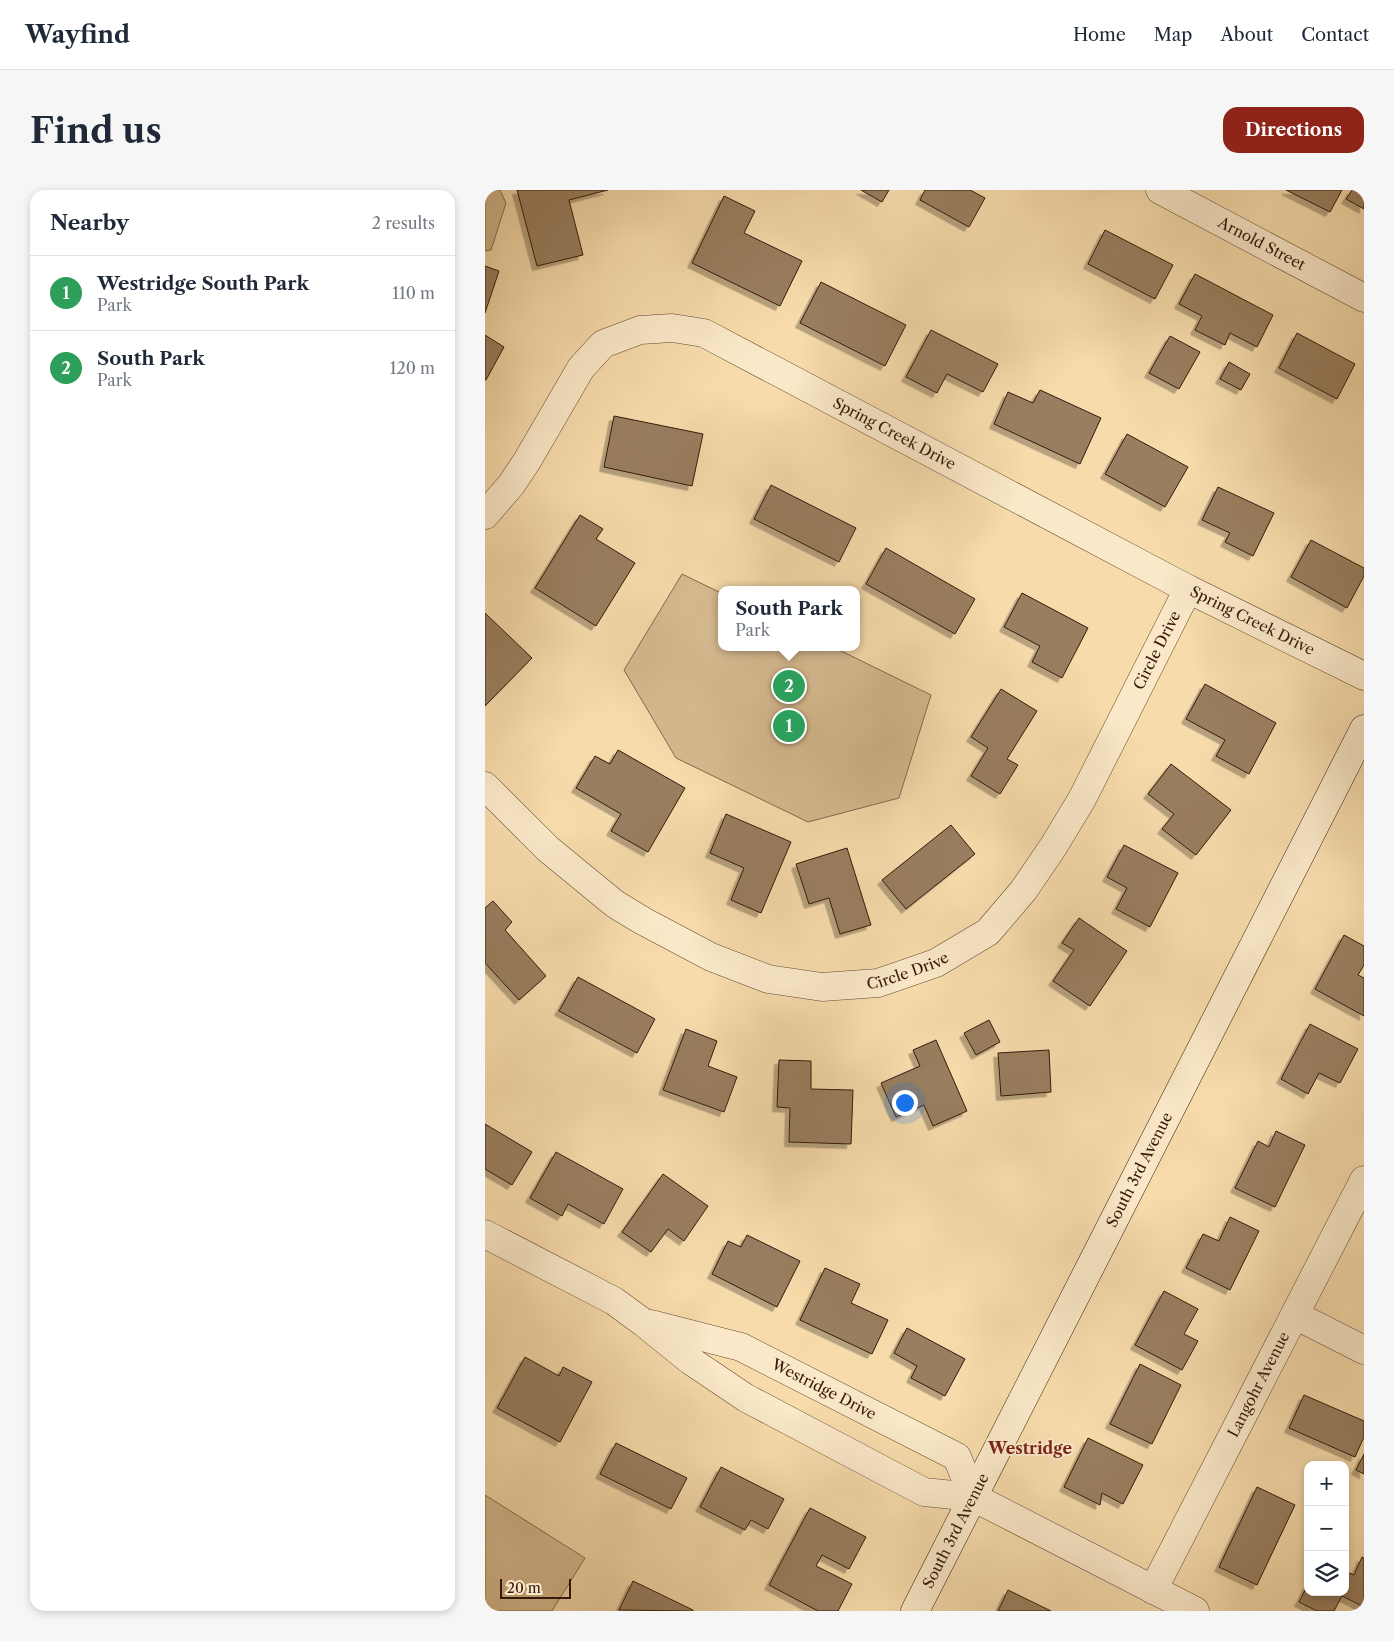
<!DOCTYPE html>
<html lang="en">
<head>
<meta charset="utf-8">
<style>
  body { margin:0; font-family:"Libre Caslon Text",serif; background:#f6f6f7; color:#1f2937 }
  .controls { position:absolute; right:15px; bottom:15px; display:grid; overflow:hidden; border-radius:10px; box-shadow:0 2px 8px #0003 }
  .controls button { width:45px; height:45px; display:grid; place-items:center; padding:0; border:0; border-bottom:1px solid #e0e1e3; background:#fff; color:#1f2937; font:25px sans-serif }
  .scale { position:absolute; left:15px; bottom:12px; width:71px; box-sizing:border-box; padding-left:5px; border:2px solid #341a0b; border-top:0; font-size:14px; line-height:18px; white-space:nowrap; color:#341a0b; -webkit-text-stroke:4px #fae8c8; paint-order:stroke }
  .you { position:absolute; left:419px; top:912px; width:18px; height:18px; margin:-12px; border:4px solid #fff; border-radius:50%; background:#1a73e8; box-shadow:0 0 0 8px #1a73e833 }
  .badge { display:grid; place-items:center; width:32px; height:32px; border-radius:50%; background:#8f2418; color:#fff; font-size:16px; font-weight:700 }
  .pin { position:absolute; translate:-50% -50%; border:2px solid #fff; box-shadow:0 1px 5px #0006 }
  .popup { position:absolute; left:233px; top:396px; width:142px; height:65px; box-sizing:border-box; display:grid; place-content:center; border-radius:10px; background:#fff; filter:drop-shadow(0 1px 4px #0005); font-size:16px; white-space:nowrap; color:#747a83 }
  .popup b { font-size:19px; color:#1f2937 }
  .popup::after { content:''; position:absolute; left:50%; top:100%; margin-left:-10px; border:10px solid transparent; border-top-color:#fff }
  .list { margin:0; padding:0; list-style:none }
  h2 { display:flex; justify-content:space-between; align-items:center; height:65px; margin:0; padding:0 20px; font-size:21px }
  h2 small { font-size:16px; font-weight:400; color:#747a83 }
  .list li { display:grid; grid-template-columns:32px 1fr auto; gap:15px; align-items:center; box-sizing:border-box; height:75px; padding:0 20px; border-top:1px solid #e0e1e3 }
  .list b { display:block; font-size:19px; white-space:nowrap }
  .list p { margin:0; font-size:16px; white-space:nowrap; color:#747a83 }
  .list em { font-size:16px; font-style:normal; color:#747a83 }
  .icon { flex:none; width:28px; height:28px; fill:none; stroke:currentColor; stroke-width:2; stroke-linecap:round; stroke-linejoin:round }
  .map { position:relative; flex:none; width:879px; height:1421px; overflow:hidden; border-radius:15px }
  header { display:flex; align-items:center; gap:30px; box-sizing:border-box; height:70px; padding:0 25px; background:#fff; border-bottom:1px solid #e0e1e3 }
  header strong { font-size:24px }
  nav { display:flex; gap:28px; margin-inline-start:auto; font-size:18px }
  .intro { display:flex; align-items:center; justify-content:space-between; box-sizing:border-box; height:120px; padding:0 30px }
  h1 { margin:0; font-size:35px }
  .button { padding:12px 22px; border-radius:15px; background:#8f2418; color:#fff; font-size:18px; font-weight:700 }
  main { display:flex; gap:30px; padding:0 30px }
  aside { flex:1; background:#fff; border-radius:15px; box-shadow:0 2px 8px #0003 }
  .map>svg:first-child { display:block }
  .green { fill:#d6ba90; stroke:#856a4e }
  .building { fill:#997e5e; stroke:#341a0b; filter:url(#shadow) }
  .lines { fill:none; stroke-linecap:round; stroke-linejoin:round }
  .minor-casing { stroke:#654a33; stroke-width:29 }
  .secondary-casing { stroke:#341a0b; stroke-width:29 }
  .minor { stroke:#fae8c8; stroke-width:28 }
  .secondary { stroke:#fae8c8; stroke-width:28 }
  .labels { text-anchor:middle; stroke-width:4; stroke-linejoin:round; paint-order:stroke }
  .street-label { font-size:15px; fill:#341a0b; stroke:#fae8c8 }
  .neighbourhood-label { font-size:16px; font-weight:bold; fill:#7a1f14; stroke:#fae8c8 }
</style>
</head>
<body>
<header>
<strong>Wayfind</strong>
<nav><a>Home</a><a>Map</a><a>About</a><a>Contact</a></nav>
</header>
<div class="intro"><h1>Find us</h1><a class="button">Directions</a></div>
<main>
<aside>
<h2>Nearby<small>2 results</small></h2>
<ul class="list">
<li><span class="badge" style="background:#2e9e5b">1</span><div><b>Westridge South Park</b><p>Park</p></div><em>110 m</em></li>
<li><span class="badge" style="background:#2e9e5b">2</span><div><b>South Park</b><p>Park</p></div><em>120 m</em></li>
</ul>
</aside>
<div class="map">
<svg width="879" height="1421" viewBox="0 0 879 1421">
  <defs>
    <filter id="shadow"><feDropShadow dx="-4.5" dy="4.5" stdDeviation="0" flood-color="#0004"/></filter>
  </defs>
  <rect width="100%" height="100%" fill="#f7dbab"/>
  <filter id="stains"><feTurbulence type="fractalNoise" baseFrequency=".004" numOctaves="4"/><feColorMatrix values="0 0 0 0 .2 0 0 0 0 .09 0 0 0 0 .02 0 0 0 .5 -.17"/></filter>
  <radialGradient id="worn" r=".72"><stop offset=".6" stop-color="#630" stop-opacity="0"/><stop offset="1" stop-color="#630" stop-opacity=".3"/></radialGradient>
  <g class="green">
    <polygon points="0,0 15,0 21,13 6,60 0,61"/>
    <polygon points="197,384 236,403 236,457 348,457 446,505 414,608 323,632 191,568 139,480"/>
    <polygon points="0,1305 100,1368 67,1421 0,1421"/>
  </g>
  <g class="building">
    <polygon points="32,0 123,0 84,10 98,65 52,76"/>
    <polygon points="376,0 404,0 397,12"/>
    <polygon points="440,0 485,0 500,8 484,37 435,10"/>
    <polygon points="801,0 857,0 845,22"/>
    <polygon points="867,0 879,0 879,19 861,9"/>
    <polygon points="239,6 270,21 259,43 317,71 295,116 207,73"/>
    <polygon points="620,40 688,75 670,109 603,74"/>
    <polygon points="0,76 14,81 0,123"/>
    <polygon points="710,84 788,125 772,157 745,143 740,155 710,140 717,126 694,114"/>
    <polygon points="336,92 421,135 400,176 315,133"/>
    <polygon points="446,140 513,174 498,202 462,184 452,203 421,187"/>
    <polygon points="812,143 870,174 852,209 794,178"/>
    <polygon points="0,145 19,157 1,190 0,190"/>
    <polygon points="685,146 715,162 694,199 664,183"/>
    <polygon points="744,172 765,184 756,200 735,189"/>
    <polygon points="555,200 616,228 595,274 509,234 523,202 548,213"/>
    <polygon points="129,226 218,244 207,296 119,277"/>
    <polygon points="642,244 703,277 680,317 620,284"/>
    <polygon points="286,295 371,338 354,372 269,329"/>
    <polygon points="733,297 789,323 768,366 740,352 745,343 717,330"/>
    <polygon points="95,325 118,339 111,349 150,373 111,436 50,398"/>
    <polygon points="826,350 879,378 879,386 862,418 806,387"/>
    <polygon points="401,358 490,409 470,444 381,394"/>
    <polygon points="537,403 603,438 577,488 547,472 555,456 519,437"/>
    <polygon points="0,423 47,468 0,516"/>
    <polygon points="720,494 791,533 764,584 731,566 740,550 701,529"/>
    <polygon points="516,499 552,521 522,569 533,575 515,604 486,586 503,558 486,547"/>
    <polygon points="133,560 200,598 163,662 126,641 136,624 91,598 110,566 125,574"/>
    <polygon points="686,574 746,620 711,665 677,639 689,624 663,604"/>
    <polygon points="241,624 306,652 276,723 246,710 259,678 225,663"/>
    <polygon points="466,635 490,664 421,719 397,690"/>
    <polygon points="639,655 693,683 665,737 631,719 642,698 622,687"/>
    <polygon points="362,658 386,735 355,744 344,708 324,714 311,674"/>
    <polygon points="8,711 27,732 20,740 61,786 34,810 0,773 0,718"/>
    <polygon points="594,728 642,761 605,816 568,791 589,760 577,753"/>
    <polygon points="859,745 879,756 879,775 873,785 879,788 879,826 830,799"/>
    <polygon points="93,787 170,829 152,863 74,821"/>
    <polygon points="504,830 515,852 491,865 479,843"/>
    <polygon points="825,834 873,859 855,893 834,883 823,904 796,889"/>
    <polygon points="201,839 232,851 223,876 252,887 239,922 178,900"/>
    <polygon points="451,850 482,921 448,936 439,915 411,927 396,893 435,876 428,860"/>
    <polygon points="564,860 566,902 516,906 513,863"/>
    <polygon points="294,870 326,871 326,899 368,900 366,954 304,952 305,918 292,917"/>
    <polygon points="0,934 47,962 27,995 0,979"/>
    <polygon points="791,941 820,955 790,1017 750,998 773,951 784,957"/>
    <polygon points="71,962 138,999 119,1034 83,1014 77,1026 45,1008"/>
    <polygon points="178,984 223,1016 199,1051 183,1039 166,1062 137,1042"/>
    <polygon points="745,1027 774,1041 745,1100 701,1078 718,1044 734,1051"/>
    <polygon points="262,1045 315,1071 292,1117 227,1084 243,1051 256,1057"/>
    <polygon points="340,1078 375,1094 366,1113 403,1130 387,1164 315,1130"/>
    <polygon points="679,1101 713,1119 699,1144 713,1151 697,1180 650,1155"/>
    <polygon points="422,1138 480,1169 460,1206 426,1188 432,1176 409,1163"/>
    <polygon points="40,1167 74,1186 78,1177 107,1192 75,1252 12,1218"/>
    <polygon points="655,1174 696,1195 667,1254 625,1234"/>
    <polygon points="819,1205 879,1231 879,1247 870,1267 804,1238"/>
    <polygon points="603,1248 658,1275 638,1314 617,1303 615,1315 579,1297"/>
    <polygon points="131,1253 202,1288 186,1319 115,1284"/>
    <polygon points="879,1264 879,1284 871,1280"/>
    <polygon points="236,1277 299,1309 283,1339 266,1330 260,1340 215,1317"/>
    <polygon points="772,1297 810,1315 772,1395 734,1377"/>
    <polygon points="325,1318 381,1347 364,1379 337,1365 331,1376 367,1394 353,1421 333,1421 284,1395"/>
    <polygon points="877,1367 879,1368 879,1417 857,1406 849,1421 832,1421 814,1412 823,1394 823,1402 860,1402 860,1381 869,1385"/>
    <polygon points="148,1391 208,1420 208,1421 134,1420"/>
    <polygon points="523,1400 566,1421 513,1421"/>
  </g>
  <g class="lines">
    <defs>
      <g id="minor">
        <path id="s1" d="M675 0 879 108"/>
        <path id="s2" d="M0 325 26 295 42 271 96 178 118 154 155 140 187 138 219 143 703 399 879 486"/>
        <path id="s3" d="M0 596 63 659 130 714 158 731 226 767 283 789 337 797 393 793 451 773 503 742 538 701 568 657 597 609 703 399"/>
        <polyline points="0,1044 129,1111 159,1133 206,1171 261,1208 439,1302 488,1307 710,1421"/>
        <polyline points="810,1125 879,1160"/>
        <path id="s4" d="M166 1134 256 1157 472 1267 488 1307"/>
        <path id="s5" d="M668 1400 879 990"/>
      </g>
      <g id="secondary">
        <path id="s6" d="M430 1421 879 539"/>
      </g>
    </defs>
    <use href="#minor" class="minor-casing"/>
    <use href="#secondary" class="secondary-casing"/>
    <use href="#minor" class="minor"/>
    <use href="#secondary" class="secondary"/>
  </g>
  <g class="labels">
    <g class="street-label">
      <text dy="5" stroke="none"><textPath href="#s1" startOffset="115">Arnold Street</textPath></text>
      <text dy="5" stroke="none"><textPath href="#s2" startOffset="528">Spring Creek Drive</textPath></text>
      <text dy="5" stroke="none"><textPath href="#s2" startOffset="932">Spring Creek Drive</textPath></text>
      <text dy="5" stroke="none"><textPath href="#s3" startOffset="909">Circle Drive</textPath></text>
      <text dy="5" stroke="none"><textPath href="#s3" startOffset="489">Circle Drive</textPath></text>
      <text dy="5" stroke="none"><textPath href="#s6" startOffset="495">South 3rd Avenue</textPath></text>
      <text dy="5" stroke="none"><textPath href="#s5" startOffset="231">Langohr Avenue</textPath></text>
      <text dy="5" stroke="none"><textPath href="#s4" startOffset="186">Westridge Drive</textPath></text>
      <text dy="5" stroke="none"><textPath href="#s6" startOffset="90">South 3rd Avenue</textPath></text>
    </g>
    <g class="neighbourhood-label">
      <text x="545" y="1264">Westridge</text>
    </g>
  </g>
  <rect width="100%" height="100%" filter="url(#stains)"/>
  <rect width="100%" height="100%" fill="url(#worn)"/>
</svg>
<div class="controls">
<button>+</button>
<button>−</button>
<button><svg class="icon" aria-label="layers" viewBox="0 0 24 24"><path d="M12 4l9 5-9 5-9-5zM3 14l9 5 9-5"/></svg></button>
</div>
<div class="scale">20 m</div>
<div class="you"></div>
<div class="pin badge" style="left:304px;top:536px;background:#2e9e5b">1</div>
<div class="pin badge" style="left:304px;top:496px;background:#2e9e5b">2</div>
<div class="popup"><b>South Park</b>Park</div>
</div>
</main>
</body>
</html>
